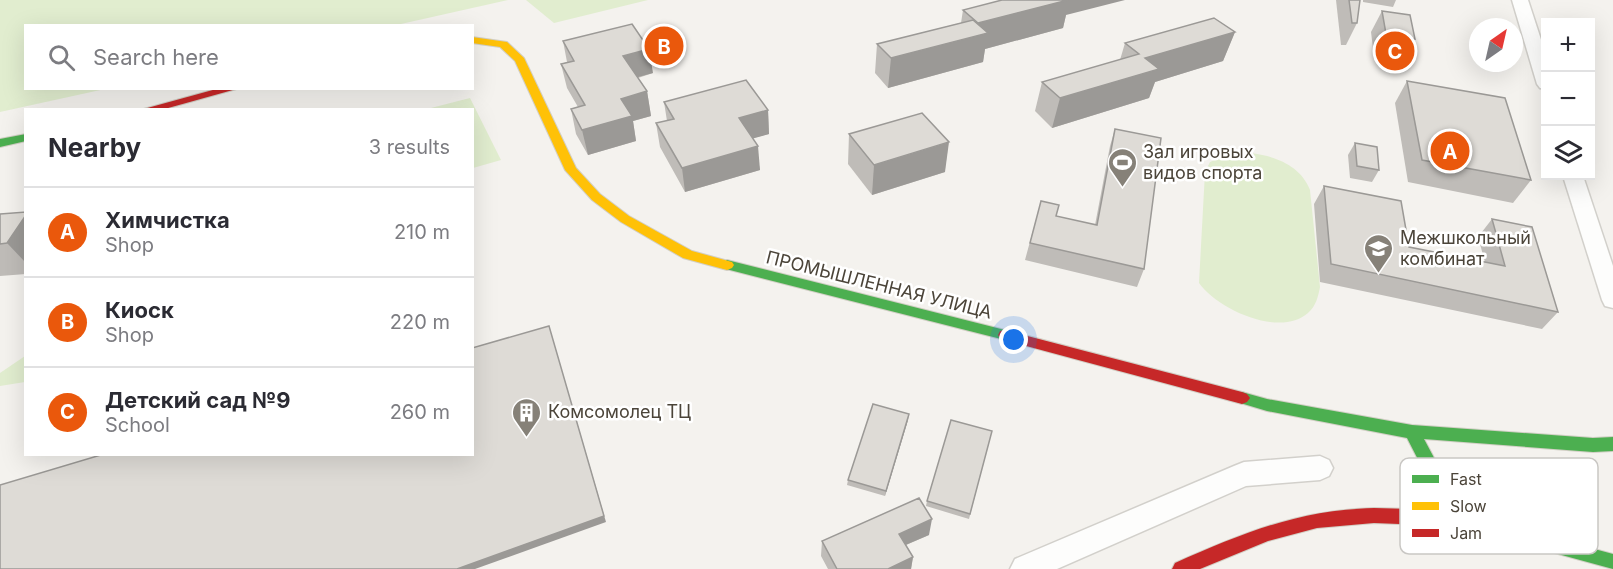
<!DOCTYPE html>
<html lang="en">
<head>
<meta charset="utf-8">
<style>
  body { margin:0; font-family:Inter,sans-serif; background:#f2f2f3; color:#2b2b33 }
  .controls { position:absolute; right:18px; top:18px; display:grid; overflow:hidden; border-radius:0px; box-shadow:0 6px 24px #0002 }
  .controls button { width:54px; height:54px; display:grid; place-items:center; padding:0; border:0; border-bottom:2px solid #e1e1e2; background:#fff; color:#2b2b33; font:30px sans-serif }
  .compass { position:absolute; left:1469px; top:18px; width:54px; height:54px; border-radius:50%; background:#fff; box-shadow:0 6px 24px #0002; rotate:34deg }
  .you { position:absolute; left:1014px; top:340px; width:21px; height:21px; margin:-15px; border:4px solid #fff; border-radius:50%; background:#1a73e8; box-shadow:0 0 0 9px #1a73e833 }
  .badge { display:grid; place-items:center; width:39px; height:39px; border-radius:50%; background:#ea580c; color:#fff; font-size:20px; font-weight:700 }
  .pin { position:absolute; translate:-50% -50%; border:3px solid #fff; box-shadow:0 2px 6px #0006 }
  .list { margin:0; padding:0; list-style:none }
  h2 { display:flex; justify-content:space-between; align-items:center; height:78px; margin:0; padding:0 24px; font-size:26px }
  h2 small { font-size:20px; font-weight:400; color:#7c7c81 }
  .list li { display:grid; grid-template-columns:39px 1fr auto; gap:18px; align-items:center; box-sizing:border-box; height:90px; padding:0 24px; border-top:2px solid #e1e1e2 }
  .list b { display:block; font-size:22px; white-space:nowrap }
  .list p { margin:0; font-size:20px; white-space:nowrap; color:#7c7c81 }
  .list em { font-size:20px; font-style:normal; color:#7c7c81 }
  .icon { flex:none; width:33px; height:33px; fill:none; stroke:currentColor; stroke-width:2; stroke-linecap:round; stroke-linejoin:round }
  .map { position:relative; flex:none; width:1613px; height:569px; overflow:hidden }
  .search { position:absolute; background:#fff; box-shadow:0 6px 24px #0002; left:24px; top:24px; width:450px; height:66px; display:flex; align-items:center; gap:15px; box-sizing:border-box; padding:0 21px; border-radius:0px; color:#7c7c81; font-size:22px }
  .panel { position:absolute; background:#fff; box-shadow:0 6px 24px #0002; left:24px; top:108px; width:450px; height:348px; border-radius:0px }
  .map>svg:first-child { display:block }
  .green { fill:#e1edcf }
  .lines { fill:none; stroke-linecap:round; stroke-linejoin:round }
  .street-casing { stroke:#d2d0cb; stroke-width:3 }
  .fast-casing { stroke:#d2cfc5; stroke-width:2 }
  .slow-casing { stroke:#d2cfc5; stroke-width:2 }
  .jam-casing { stroke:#d2cfc5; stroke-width:2 }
  .street { fill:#fdfdfc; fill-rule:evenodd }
  .fast { fill:#4caf50; fill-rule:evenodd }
  .slow { fill:#ffc107; fill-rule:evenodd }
  .jam { fill:#c62828; fill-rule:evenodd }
  .wall { fill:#bfbcb8 }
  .shaded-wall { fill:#9b9996 }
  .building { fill:#dedbd6; stroke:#9b9996; stroke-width:1.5 }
  .labels { text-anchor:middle; stroke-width:5; stroke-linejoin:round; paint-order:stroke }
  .poi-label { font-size:18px; fill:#4b4439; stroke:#fff; text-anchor:start }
  .street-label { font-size:18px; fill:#4b4439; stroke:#fff }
  .key { fill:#fff; stroke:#c9c7c4; stroke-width:1.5 }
  .key-label { font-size:16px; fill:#4b4439 }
</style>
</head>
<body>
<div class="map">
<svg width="1613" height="569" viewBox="0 0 1613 569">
  <rect width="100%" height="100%" fill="#f4f2ee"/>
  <g class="green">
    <polygon points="0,0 508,0 392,26 26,26 26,88 105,89 0,112"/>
    <polygon points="526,0 648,0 554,23"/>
    <polygon points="470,98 501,160 473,168 472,110 427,109"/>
    <path d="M1233 152C1262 152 1299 160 1310 190L1320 287C1318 297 1316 306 1308 313 1280 338 1217 309 1199 283L1205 172 1210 162Z"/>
    <polygon points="25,356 25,382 0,386 0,373"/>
  </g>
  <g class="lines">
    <defs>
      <g id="street">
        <polygon points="1512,0 1528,0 1546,55 1546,89 1540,88 1537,84"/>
        <polygon points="1563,176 1583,176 1613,266 1613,308 1605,306 1602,300"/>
        <polygon points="1320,456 1329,460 1333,468 1329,476 1320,480 1246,486 1057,569 1010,569 1015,559 1234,466 1244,462"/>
      </g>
      <g id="fast">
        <polygon points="26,134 26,141 0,147 0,139"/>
        <polygon points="727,260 1005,330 1010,331 1012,335 1010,339 1005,340 722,268 720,265"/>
        <polygon points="1242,392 1267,399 1412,425 1593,438 1613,437 1613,451 1593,452 1424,439 1464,514 1613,554 1613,569 1444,523 1442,518 1445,512 1407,438 1267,411 1237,402 1234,398 1237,394"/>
      </g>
      <polygon id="slow" points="472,37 507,42 524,58 576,168 600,194 629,216 692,251 732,262 734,265 732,268 727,270 683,258 621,222 592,200 565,170 515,61 500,47 472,43"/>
      <g id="jam">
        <polygon points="220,88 240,88 161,110 140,110"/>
        <polygon points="1005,330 1242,392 1247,394 1250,398 1247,402 1242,404 1000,339 998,335 1000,331"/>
        <path d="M1374 508 1450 510 1456 513 1458 518 1456 523 1450 526 1374 523 1317 528 1268 541 1200 569H1172L1175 563C1243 533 1298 510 1374 508Z"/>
      </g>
    </defs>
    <use href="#street" class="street-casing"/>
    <use href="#fast" class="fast-casing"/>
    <use href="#slow" class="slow-casing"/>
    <use href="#jam" class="jam-casing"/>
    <use href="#street" class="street"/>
    <use href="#fast" class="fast"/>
    <use href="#slow" class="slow"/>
    <use href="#jam" class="jam"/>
  </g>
  <g class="wall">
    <polygon points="1336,0 1360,0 1357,23 1346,45 1341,45"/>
    <polygon points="1363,0 1396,0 1393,7 1363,2"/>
    <polygon points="963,10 1066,15 1063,28 985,49 983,62 888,88 875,73 877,44 961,23"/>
    <polygon points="1382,11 1415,39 1403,61 1374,56 1371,32"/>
    <polygon points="1235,32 1223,61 1155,82 1149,98 1052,128 1035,111 1042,82 1120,60 1125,43"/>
    <polygon points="563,41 653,73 638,78 647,91 651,116 633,121 636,141 588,155 576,134 571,109 578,107 567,88 561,64 567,62"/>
    <polygon points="1407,81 1531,180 1513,203 1408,182 1395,103"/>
    <polygon points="664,102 768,110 769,134 753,138 760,170 685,192 660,147 656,123 667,121"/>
    <polygon points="1115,129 1144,269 1137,287 1025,260 1041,201 1056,216 1095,225 1110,146"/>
    <polygon points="849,134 945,172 872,195 848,164"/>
    <polygon points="1355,143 1379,170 1372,182 1350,178 1348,155"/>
    <polygon points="1324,186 1409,247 1485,262 1478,237 1492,219 1558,312 1542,329 1320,282 1314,204"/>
    <polygon points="26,212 26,274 0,276 0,214"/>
    <polygon points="908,420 885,496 847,485 848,480"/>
    <polygon points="992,431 969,519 926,506 927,501"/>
    <polygon points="929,535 906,545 913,557 911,569 828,569 821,556 822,541"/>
  </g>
  <g class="shaded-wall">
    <polygon points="1056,0 1125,0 1066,15 1063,28 985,49 983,62 888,88 891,58 978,23"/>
    <polygon points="1235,32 1223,61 1155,82 1149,98 1052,128 1060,98 1145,58"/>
    <polygon points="649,49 653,73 627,80 623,56"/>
    <polygon points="647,91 651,116 633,121 636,141 588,155 582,130 621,99"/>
    <polygon points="768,110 769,134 740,142 739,118"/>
    <polygon points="949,142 945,172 872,195 874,165"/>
    <polygon points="758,146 760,170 685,192 682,168"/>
    <polygon points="26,215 26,263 7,243"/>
    <polygon points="549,326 606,522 475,569 457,569"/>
    <polygon points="909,414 908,420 885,496 886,491"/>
    <polygon points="932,519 929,535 896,549 899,534"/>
    <polygon points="913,557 911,569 888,569"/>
  </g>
  <g class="building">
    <polygon points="1002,0 1068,0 978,23 963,10"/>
    <polygon points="1349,0 1360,0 1357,23 1352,23"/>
    <polygon points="1382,11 1410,15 1415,39 1386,34"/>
    <polygon points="1214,18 1235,32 1145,58 1159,69 1060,98 1042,82 1139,54 1125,43"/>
    <polygon points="973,20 988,33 891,58 877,44"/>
    <polygon points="632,24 649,49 623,56 647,91 621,99 632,116 582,130 571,109 585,105 561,64 574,61 563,41"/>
    <polygon points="746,80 768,110 739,118 758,146 682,168 656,123 674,119 664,102"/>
    <polygon points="1407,81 1505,98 1531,180 1422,160"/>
    <polygon points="922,113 949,142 874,165 849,134"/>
    <polygon points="1115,129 1161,138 1144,269 1030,243 1041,201 1059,205 1056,216 1097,225"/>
    <polygon points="1355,143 1377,147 1379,170 1357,166"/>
    <polygon points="1324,186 1401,201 1409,247 1505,266 1492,219 1532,227 1558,312 1331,264"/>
    <polygon points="26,212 26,215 7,243 0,244 0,214"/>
    <polygon points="549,326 604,516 457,569 0,569 0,485 104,454 472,454 472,348"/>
    <polygon points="873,404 909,414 886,491 848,480"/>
    <polygon points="951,420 992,431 970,514 927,501"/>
    <polygon points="919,498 932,519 899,534 913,557 888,569 837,569 822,541"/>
  </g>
  <defs>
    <symbol id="stadium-pin" viewBox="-11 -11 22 30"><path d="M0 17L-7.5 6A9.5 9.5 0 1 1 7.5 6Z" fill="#868178" stroke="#fff"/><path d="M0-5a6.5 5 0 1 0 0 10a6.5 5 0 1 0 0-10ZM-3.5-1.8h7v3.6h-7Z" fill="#fff"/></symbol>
    <symbol id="school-pin" viewBox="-11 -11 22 30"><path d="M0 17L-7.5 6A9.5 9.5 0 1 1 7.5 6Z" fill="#868178" stroke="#fff"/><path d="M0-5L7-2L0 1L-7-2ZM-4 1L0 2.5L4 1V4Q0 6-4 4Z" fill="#fff"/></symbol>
    <symbol id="building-pin" viewBox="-11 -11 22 30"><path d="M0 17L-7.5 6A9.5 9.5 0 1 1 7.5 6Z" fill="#868178" stroke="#fff"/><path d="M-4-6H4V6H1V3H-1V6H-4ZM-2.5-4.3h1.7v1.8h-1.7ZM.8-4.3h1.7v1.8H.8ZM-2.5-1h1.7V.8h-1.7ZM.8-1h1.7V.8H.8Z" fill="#fff"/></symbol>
  </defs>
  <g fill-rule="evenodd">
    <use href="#stadium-pin" x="1106" y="146" width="33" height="45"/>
    <use href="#school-pin" x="1362" y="232" width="33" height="45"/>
    <use href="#building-pin" x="510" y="396" width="33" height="45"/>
  </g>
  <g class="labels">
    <g class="poi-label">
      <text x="1143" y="158">Зал игровых<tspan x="1143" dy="21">видов спорта</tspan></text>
      <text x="1400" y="244">Межшкольный<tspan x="1400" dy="21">комбинат</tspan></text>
      <text x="548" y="418">Комсомолец ТЦ</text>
    </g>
    <g class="street-label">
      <text transform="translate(879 285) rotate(14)" y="6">ПРОМЫШЛЕННАЯ УЛИЦА</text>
    </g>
  </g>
  <rect x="1400" y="458" width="198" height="96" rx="9" class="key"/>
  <rect x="1412" y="475" width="27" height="8" fill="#4caf50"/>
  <rect x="1412" y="502" width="27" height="8" fill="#ffc107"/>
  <rect x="1412" y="529" width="27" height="8" fill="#c62828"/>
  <g class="key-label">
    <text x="1450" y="485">Fast</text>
    <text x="1450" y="512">Slow</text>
    <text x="1450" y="539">Jam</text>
  </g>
</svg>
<div class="controls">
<button>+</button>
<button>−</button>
<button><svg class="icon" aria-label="layers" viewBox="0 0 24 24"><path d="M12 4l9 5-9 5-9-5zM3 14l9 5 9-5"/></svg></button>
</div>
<svg class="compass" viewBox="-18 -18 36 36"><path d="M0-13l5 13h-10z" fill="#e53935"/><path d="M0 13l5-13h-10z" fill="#7c7c81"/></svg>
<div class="you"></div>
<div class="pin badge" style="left:1450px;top:151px">A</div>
<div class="pin badge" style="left:664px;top:46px">B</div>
<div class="pin badge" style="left:1395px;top:51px">C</div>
<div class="search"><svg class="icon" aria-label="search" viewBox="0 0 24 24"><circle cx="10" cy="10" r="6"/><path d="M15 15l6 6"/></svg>Search here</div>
<section class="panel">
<h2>Nearby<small>3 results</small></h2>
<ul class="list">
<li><span class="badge">A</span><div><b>Химчистка</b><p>Shop</p></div><em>210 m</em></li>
<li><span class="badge">B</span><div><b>Киоск</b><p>Shop</p></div><em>220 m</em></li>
<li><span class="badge">C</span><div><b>Детский сад №9</b><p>School</p></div><em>260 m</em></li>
</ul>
</section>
</div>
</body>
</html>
